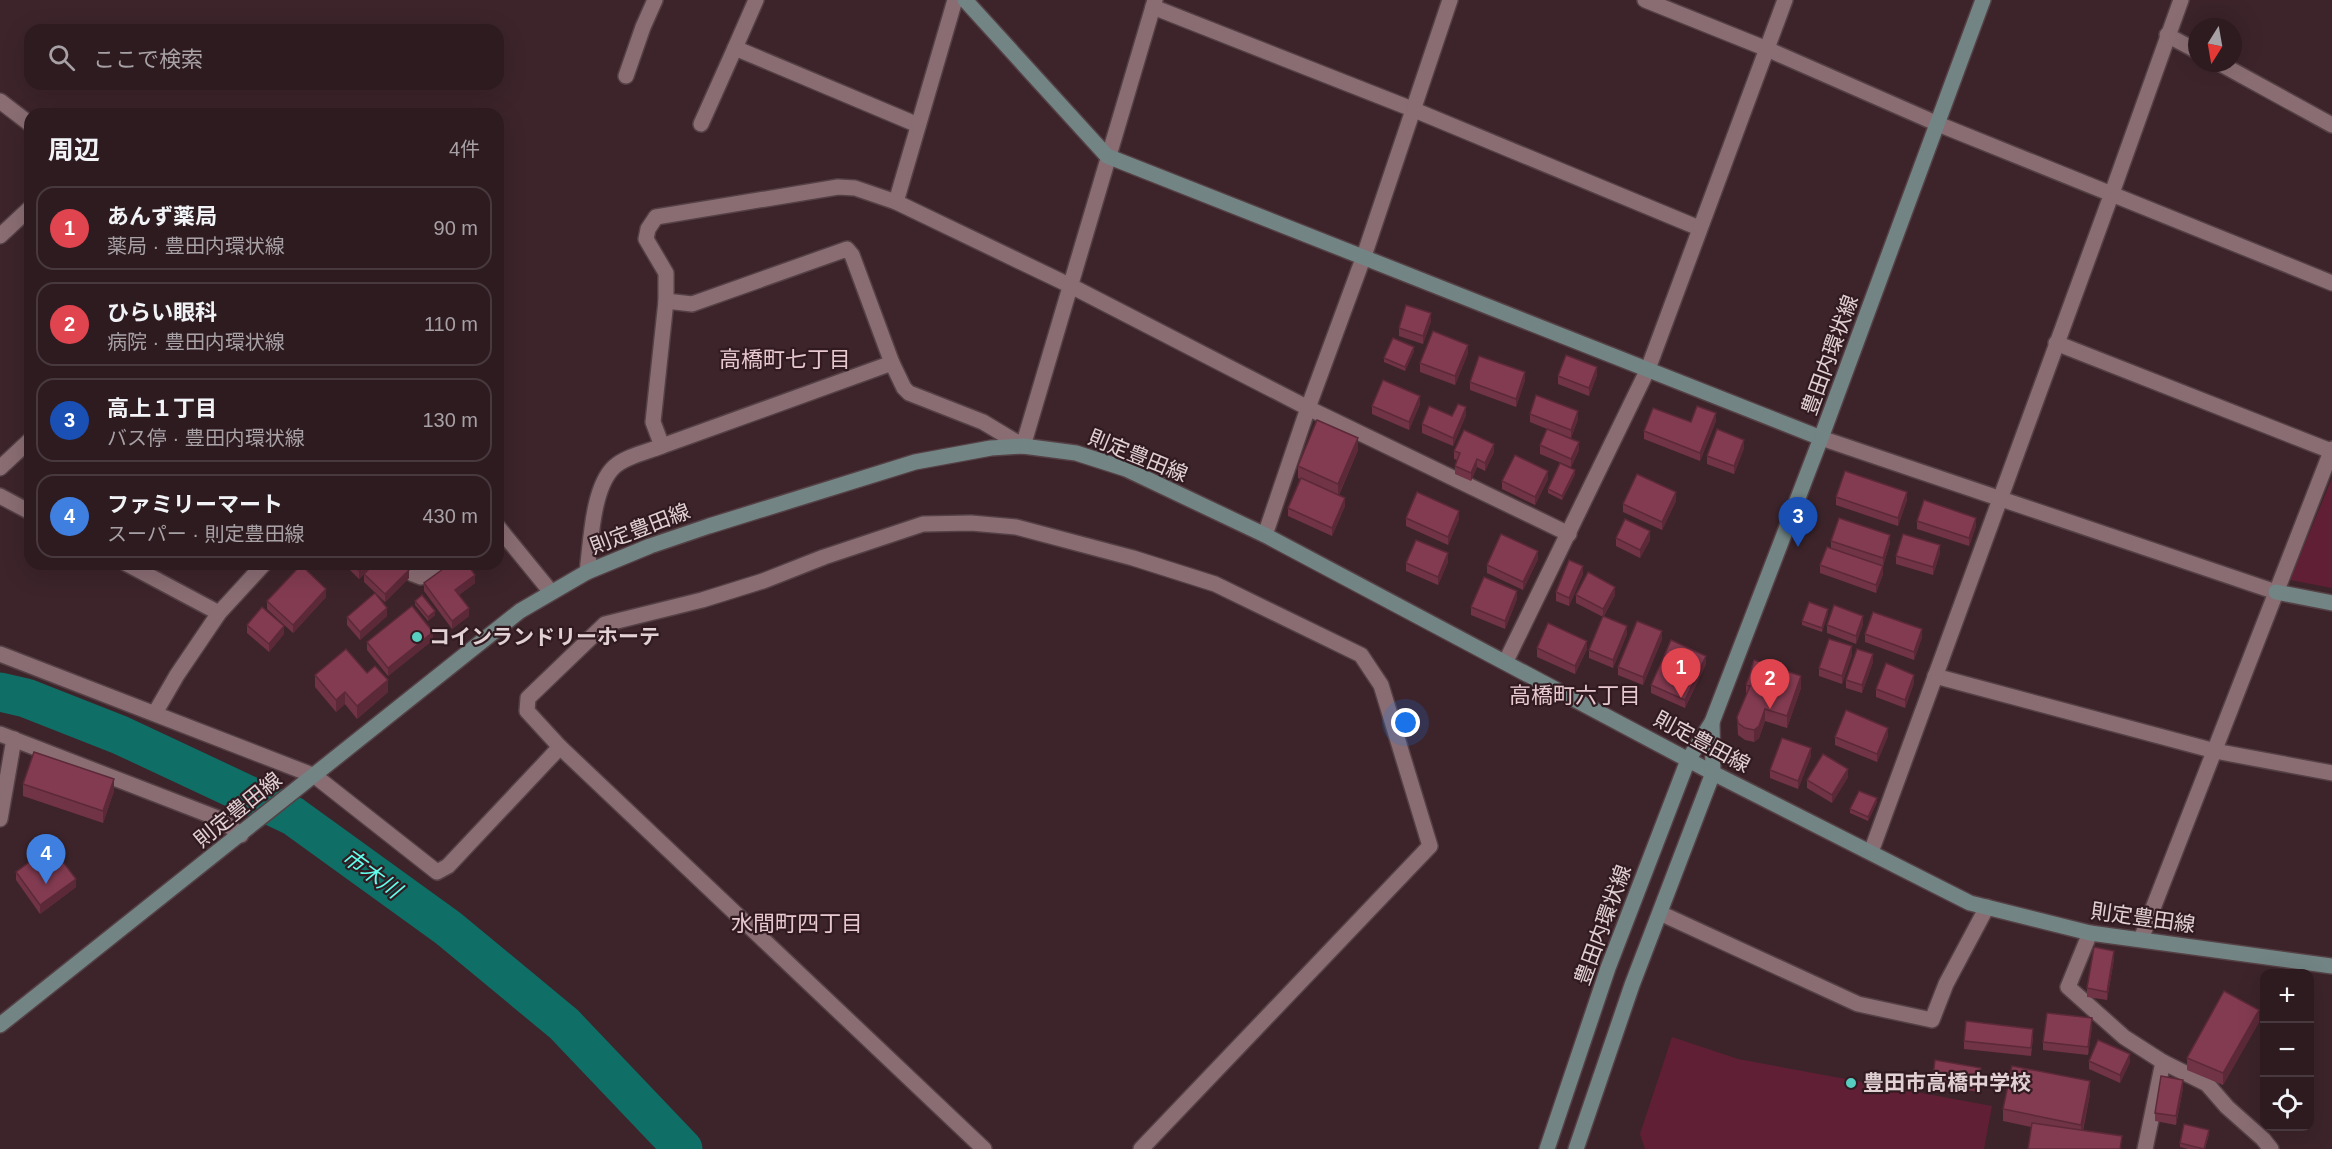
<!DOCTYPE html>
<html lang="ja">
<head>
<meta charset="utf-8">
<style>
  body { margin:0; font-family:Arial,"Noto Sans JP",sans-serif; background:#352429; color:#f1f3f6 }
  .controls { position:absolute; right:18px; bottom:18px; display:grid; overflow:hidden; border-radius:12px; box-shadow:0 6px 24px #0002 }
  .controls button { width:54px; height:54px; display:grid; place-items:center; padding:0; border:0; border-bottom:2px solid #48393e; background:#2d1b20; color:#f1f3f6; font:30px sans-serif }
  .compass { position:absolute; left:2188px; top:18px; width:54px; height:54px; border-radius:50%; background:#2d1b20; box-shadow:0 6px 24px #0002; rotate:191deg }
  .you { position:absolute; left:1406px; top:723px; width:21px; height:21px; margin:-15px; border:4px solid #fff; border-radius:50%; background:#1a73e8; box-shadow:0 0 0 9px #1a73e833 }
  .badge { display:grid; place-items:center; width:39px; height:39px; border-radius:50%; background:#58cec0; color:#fff; font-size:20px; font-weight:700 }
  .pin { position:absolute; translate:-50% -50px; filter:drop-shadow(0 2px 3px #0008) }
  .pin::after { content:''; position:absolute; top:32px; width:21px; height:18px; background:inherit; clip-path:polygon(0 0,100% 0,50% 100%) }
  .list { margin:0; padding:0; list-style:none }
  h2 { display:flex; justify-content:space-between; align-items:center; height:78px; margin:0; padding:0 24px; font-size:26px }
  h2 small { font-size:20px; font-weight:400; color:#a7a1a5 }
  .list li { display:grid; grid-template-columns:39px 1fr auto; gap:18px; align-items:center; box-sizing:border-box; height:84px; margin:0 12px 12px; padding:0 12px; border:2px solid #48393e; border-radius:18px }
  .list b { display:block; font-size:22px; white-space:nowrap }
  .list p { margin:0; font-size:20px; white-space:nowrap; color:#a7a1a5 }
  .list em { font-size:20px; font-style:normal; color:#a7a1a5 }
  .icon { flex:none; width:33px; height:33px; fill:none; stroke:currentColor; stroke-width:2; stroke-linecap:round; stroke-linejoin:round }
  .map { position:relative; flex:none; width:2332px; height:1149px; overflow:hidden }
  .search { position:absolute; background:#2d1b20; box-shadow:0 6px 24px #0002; left:24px; top:24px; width:480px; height:66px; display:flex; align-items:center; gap:15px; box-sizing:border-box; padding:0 21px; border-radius:18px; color:#a7a1a5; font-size:22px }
  .panel { position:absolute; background:#2d1b20; box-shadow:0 6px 24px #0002; left:24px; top:108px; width:480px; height:462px; border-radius:18px }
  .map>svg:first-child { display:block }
  .green { fill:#611f35 }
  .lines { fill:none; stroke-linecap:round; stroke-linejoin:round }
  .river { stroke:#0f6e65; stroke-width:39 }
  .street-casing { stroke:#544045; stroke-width:18 }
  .secondary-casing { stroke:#544045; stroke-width:18 }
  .street { stroke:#896d73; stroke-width:15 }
  .secondary { stroke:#728484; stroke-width:15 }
  .wall { fill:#713346 }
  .shaded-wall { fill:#5c2939 }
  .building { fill:#833b51; stroke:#5c2939; stroke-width:1.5 }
  .poi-dot { fill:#58cec0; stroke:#311b21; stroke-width:2 }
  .labels { text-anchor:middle; stroke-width:4.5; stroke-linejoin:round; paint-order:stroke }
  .street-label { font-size:21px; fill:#e1d1d4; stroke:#311b21 }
  .poi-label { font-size:21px; font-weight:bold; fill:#e1d1d4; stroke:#311b21; text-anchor:start }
  .neighbourhood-label { font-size:22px; fill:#e7c8cf; stroke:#311b21 }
  .water-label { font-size:22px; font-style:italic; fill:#61fcea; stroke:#311b21 }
</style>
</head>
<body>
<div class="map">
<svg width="2332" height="1149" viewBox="0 0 2332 1149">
  <rect width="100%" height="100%" fill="#3c242a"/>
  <g class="green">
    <polygon points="2332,478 2332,588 2290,580"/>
    <polygon points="1672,1037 1738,1059 1992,1106 1984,1149 1645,1149 1640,1134"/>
  </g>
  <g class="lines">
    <polyline class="river" points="0,692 26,698 120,735 293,816 448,928 564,1024 683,1149"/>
    <defs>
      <g id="street">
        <polyline points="756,0 735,48 918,125"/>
        <polyline points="955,0 896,202 1071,286 1308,408 1569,534"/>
        <polyline points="1645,0 1767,49 1938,124 2332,283"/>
        <polyline points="1153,7 1412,109 1699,228"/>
        <polyline points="2167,35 2197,51"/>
        <polyline points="2219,63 2332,125"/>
        <polyline points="626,76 643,27 655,0"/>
        <polyline points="0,101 30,124"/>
        <polyline points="701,124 735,48"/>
        <polyline points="0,236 30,208"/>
        <polyline points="2056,343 2331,451"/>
        <polyline points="892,363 904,388 909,393 983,422 1023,446 1155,0"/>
        <polyline points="1821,438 2276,592"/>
        <polyline points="662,446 892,363 852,255 847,249 692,304 666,301"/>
        <polyline points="0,468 30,440"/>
        <polyline points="0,496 30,512"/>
        <polyline points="498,527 551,592"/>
        <polyline points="1265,535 1308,408 1364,256 1450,0"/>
        <polyline points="127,564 219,613"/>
        <polyline points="404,564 413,574 421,577 429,573 439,564"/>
        <path d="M587 572C591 543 592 488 614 467 626 456 647 452 662 446L653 422 666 301V273L646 239 648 229 656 217 838 187 855 188 896 202"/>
        <polyline points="0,654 315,776 437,872 448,866 560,747"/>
        <polyline points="1506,661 1648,369 1785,0"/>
        <polyline points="1935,676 2215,751 2332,773"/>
        <polyline points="155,713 177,675 219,613 264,564"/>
        <polyline points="0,734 220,819 241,835"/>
        <polyline points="0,819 14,739"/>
        <polyline points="1871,852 2112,193 2181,0"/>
        <polyline points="1660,913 1858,1004 1932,1020 1946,984 1987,907"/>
        <polyline points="2090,933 2068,987 2124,1037 2163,1062 2207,1084 2227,1107 2263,1139 2271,1149"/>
        <polyline points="2141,939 2332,449"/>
        <polyline points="984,1149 560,747 527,711 528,698 605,624 702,600 763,581 824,557 923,524 971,523 1016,527 1133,558 1215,584 1361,655 1381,685 1430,846 1141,1149"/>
        <polyline points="2145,1149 2163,1062"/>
      </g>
      <g id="secondary">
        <polyline points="965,0 1107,156 1821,438"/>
        <polyline points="2276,592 2332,603"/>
        <polyline points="0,1025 520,611 587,572 650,546 709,526 915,462 991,448 1023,446 1076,453 1126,469 1265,535 1713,773 1970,903 2090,933 2332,966"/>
        <polyline points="1547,1149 1608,968 1688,760 1712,722 1821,438 1983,0"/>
        <polyline points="1576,1149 1632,985 1713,773 1712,722"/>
      </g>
    </defs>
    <use href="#street" class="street-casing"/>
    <use href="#secondary" class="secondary-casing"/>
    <use href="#street" class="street"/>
    <use href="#secondary" class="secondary"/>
  </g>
  <g class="wall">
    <polygon points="1431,321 1423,344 1399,336 1399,328"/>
    <polygon points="1414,351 1405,371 1384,362 1384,358"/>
    <polygon points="1468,353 1455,385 1420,372 1420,363"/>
    <polygon points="1597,375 1589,396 1558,384 1558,376"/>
    <polygon points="1525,380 1516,407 1470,390 1470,382"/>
    <polygon points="1420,404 1409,430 1372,414 1372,406"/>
    <polygon points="1530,414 1578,419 1571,438 1553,431 1579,450 1571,467 1540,454 1540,445 1547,429 1530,422"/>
    <polygon points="1466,415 1453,446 1422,433 1422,424 1452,416"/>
    <polygon points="1716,421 1700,461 1644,439 1644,431 1691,422"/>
    <polygon points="1744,448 1734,474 1707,464 1707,456"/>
    <polygon points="1358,450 1339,495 1345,506 1332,536 1288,516 1288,508 1300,479 1298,478 1298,466"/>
    <polygon points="1454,451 1494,452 1485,471 1477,467 1471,481 1455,474 1455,466 1457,460 1454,459"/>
    <polygon points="1575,474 1562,500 1548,493 1548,489"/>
    <polygon points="1548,479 1535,505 1502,489 1502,481"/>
    <polygon points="1836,497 1907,500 1898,526 1836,505"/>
    <polygon points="1676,501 1662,530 1623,512 1623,504"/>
    <polygon points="1406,518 1459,519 1448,545 1406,526"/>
    <polygon points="1917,521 1976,526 1969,546 1917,529"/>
    <polygon points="1616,538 1650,540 1640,558 1616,546"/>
    <polygon points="1831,541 1890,543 1883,566 1875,563 1883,574 1876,593 1820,573 1820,565 1831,548"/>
    <polygon points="1940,553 1933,575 1896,564 1896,556"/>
    <polygon points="1538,559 1523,590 1487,573 1487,565"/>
    <polygon points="1448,562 1438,585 1406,571 1406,563"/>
    <polygon points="344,564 403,564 409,578 385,602 364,582 364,574 370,568 359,579"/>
    <polygon points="1583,574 1569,606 1556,601 1556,592"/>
    <polygon points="424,583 475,583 459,595 469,616 452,629 424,591"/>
    <polygon points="1576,595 1615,595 1604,616 1627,634 1613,668 1589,658 1589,650 1603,617 1576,603"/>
    <polygon points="326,597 293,633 267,609 267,601"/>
    <polygon points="1517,599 1505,629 1471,615 1471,607"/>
    <polygon points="415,601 435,615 428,621 415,605"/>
    <polygon points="1828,613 1822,632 1802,625 1802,621"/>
    <polygon points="387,616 360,640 347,625 347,617"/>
    <polygon points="1863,624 1856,644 1827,633 1827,625"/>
    <polygon points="247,625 284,634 269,652 247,633"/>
    <polygon points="1865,634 1922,637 1914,660 1865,642"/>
    <polygon points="1662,639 1643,685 1618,675 1618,667"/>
    <polygon points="433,640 388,676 367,650 367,642"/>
    <polygon points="1537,648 1587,649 1575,674 1537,657"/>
    <polygon points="1852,655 1842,684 1819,676 1819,668"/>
    <polygon points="1873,662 1862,693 1846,688 1846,680"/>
    <polygon points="1706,664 1685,708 1651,693 1651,685"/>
    <polygon points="367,673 388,692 357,719 345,704 336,712 315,687 315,675"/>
    <polygon points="1914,683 1905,708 1876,697 1876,689"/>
    <polygon points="1746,685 1801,688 1787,728 1765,721 1759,738 1754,742 1745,740 1738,735 1737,717 1746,696"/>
    <polygon points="1888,736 1877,762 1835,745 1835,737"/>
    <polygon points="1811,756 1798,789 1770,778 1770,770"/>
    <polygon points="1848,777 1832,803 1807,788 1807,780"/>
    <polygon points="23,784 114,791 103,823 23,796"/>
    <polygon points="1877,802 1868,821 1850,813 1850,809"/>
    <polygon points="16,872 76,887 40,914 16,880"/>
    <polygon points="2114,959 2107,1000 2087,997 2087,988"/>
    <polygon points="2259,1022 2223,1085 2187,1070 2187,1058"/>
    <polygon points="2092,1026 2088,1055 2043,1050 2043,1042"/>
    <polygon points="2033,1037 2031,1056 1964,1049 1964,1041"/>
    <polygon points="2089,1061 2130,1062 2120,1083 2089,1069"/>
    <polygon points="1933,1076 1981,1076 1978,1092 1933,1084"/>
    <polygon points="2183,1088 2176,1125 2155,1121 2155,1113"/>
    <polygon points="2090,1094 2083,1131 2122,1149 2031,1127 2003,1121 2003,1109"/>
    <polygon points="2209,1134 2205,1149 2188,1149 2180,1147 2180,1143"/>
  </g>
  <g class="shaded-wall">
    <polygon points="1431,313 1431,321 1423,344 1423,336"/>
    <polygon points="1468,345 1468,353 1455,385 1455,376"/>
    <polygon points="1414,347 1414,351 1405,371 1405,367"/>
    <polygon points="1597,367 1597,375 1589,396 1589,388"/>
    <polygon points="1525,372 1525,380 1516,407 1516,399"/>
    <polygon points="1420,396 1420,404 1409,430 1409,422"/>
    <polygon points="1466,407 1466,415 1453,446 1453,438"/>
    <polygon points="1578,411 1578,419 1571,438 1571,430"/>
    <polygon points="1716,413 1716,421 1700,461 1700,453"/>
    <polygon points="1358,438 1358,450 1338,496 1338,484"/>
    <polygon points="1744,440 1744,448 1734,474 1734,466"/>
    <polygon points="1579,442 1579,450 1571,467 1571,459"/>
    <polygon points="1494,444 1494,452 1485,471 1485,463"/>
    <polygon points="1477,459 1477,467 1471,481 1471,473"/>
    <polygon points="1575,470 1575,474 1562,500 1562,496"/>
    <polygon points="1548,471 1548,479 1535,505 1535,497"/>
    <polygon points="1676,492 1676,501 1662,530 1662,522"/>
    <polygon points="1907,492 1907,500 1898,526 1898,518"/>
    <polygon points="1345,498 1345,506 1332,536 1332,528"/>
    <polygon points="1459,511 1459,519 1448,545 1448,537"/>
    <polygon points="1976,518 1976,526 1969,546 1969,538"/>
    <polygon points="1650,531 1650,540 1640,558 1640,550"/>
    <polygon points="1890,535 1890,543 1883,566 1883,558"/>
    <polygon points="1940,545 1940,553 1933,575 1933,567"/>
    <polygon points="1538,551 1538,559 1523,590 1523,582"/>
    <polygon points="1448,553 1448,562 1438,585 1438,577"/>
    <polygon points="365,564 374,564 359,579 359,571"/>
    <polygon points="1583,566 1583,574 1569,606 1569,598"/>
    <polygon points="1883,566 1883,574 1876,593 1876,585"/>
    <polygon points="409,570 409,578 385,602 385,594"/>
    <polygon points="475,575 475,583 455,598 455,590"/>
    <polygon points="1615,587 1615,595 1603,617 1603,609"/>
    <polygon points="326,589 326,597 293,633 293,625"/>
    <polygon points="1517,591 1517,599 1505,629 1505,621"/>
    <polygon points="387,608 387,616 360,640 360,632"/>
    <polygon points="469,608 469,616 452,629 452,621"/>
    <polygon points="1828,609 1828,613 1822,632 1822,628"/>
    <polygon points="435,611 435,615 428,621 428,617"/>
    <polygon points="1863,616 1863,624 1856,644 1856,636"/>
    <polygon points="284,626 284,634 269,652 269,644"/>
    <polygon points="1627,626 1627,634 1613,668 1613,660"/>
    <polygon points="1922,629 1922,637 1914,660 1914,652"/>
    <polygon points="1662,631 1662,639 1643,685 1643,677"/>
    <polygon points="433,632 433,640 388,676 388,668"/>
    <polygon points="1587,641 1587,649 1575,674 1575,666"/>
    <polygon points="1852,646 1852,655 1842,684 1842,676"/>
    <polygon points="1873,654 1873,662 1862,693 1862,685"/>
    <polygon points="1706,656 1706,664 1685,708 1685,700"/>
    <polygon points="1914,675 1914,683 1905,708 1905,700"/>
    <polygon points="1801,676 1801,688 1787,728 1787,716"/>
    <polygon points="388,680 388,692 357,719 357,706"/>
    <polygon points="345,692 345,704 336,712 336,700"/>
    <polygon points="1765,709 1765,721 1759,738 1754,742 1754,730"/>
    <polygon points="1888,728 1888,736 1877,762 1877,754"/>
    <polygon points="1811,748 1811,756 1798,789 1798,781"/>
    <polygon points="1848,769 1848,777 1832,803 1832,795"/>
    <polygon points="114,779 114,791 103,823 103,811"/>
    <polygon points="1877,798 1877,802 1868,821 1868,817"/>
    <polygon points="76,879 76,887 40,914 40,905"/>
    <polygon points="2114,951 2114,959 2107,1000 2107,992"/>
    <polygon points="2259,1010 2259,1022 2223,1085 2223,1073"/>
    <polygon points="2092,1018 2092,1026 2088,1055 2088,1047"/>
    <polygon points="2130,1054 2130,1062 2120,1083 2120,1075"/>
    <polygon points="1981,1068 1981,1076 1978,1092 1978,1084"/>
    <polygon points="2183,1080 2183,1088 2176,1125 2176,1116"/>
    <polygon points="2090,1081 2090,1094 2081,1137 2081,1125"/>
  </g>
  <g class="building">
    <polygon points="1406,305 1431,313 1423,336 1399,328"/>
    <polygon points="1433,331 1468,345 1455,376 1420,363"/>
    <polygon points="1393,338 1414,347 1405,367 1384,358"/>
    <polygon points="1566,355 1597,367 1589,388 1558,376"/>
    <polygon points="1479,356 1525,372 1516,399 1470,382"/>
    <polygon points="1383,380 1420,396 1409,422 1372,406"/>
    <polygon points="1536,395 1578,411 1571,430 1530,414"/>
    <polygon points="1458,404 1466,407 1453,438 1422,424 1429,406 1452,416"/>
    <polygon points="1697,406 1716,413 1700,453 1644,431 1653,408 1691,422"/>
    <polygon points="1317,420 1358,438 1338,484 1298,466"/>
    <polygon points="1547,429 1579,442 1571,459 1540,445"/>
    <polygon points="1717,429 1744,440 1734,466 1707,456"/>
    <polygon points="1464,430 1494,444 1485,463 1477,459 1471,473 1455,466 1460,453 1454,451"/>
    <polygon points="1515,455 1548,471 1535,497 1502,481"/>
    <polygon points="1560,463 1575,470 1562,496 1548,489"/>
    <polygon points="1845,471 1907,492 1898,518 1836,497"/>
    <polygon points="1637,474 1676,492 1662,522 1623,504"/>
    <polygon points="1301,478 1345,498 1332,528 1288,508"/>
    <polygon points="1417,492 1459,511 1448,537 1406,518"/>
    <polygon points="1924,500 1976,518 1969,538 1917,521"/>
    <polygon points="1839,518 1890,535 1883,558 1831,541"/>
    <polygon points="1625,519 1650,531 1640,550 1616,538"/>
    <polygon points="1501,534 1538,551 1523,582 1487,565"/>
    <polygon points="1903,534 1940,545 1933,567 1896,556"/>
    <polygon points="1416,540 1448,553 1438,577 1406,563"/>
    <polygon points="1827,547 1883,566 1876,585 1820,565"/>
    <polygon points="1569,560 1583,566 1569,598 1556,592"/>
    <polygon points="352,564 365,564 359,571"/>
    <polygon points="374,564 403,564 409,570 385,594 364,574"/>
    <polygon points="450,564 467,564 475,575 455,590 469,608 452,621 424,583"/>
    <polygon points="301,565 326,589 293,625 267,601"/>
    <polygon points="1588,572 1615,587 1603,609 1576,595"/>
    <polygon points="1484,577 1517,591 1505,621 1471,607"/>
    <polygon points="375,593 387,608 360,632 347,617"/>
    <polygon points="422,595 435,611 428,617 415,601"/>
    <polygon points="1809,602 1828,609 1822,628 1802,621"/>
    <polygon points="1834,605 1863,616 1856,636 1827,625"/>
    <polygon points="412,606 433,632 388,668 367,642"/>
    <polygon points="262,607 284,626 269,644 247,625"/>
    <polygon points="1873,612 1922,629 1914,652 1865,634"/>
    <polygon points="1603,616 1627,626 1613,660 1589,650"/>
    <polygon points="1637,621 1662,631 1643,677 1618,667"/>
    <polygon points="1548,623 1587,641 1575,666 1537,648"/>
    <polygon points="1829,639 1852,646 1842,676 1819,668"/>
    <polygon points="1671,640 1706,656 1685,700 1651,685"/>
    <polygon points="346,649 367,673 375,666 388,680 357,706 345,692 336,700 315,675"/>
    <polygon points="1857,649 1873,654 1862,685 1846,680"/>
    <polygon points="1754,660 1801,676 1787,716 1765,709 1759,726 1754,730 1745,728 1738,723 1737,717 1750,686 1746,685"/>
    <polygon points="1886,663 1914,675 1905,700 1876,689"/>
    <polygon points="1846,710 1888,728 1877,754 1835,737"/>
    <polygon points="1782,738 1811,748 1798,781 1770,770"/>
    <polygon points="34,752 114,779 103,811 23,784"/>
    <polygon points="1823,754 1848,769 1832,795 1807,780"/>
    <polygon points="1859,791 1877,798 1868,817 1850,809"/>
    <polygon points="51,846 76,879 40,905 16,872"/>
    <polygon points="2094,947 2114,951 2107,992 2087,988"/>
    <polygon points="2224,991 2259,1010 2223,1073 2187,1058"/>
    <polygon points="2047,1013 2092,1018 2088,1047 2043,1042"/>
    <polygon points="1966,1021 2033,1029 2031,1048 1964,1041"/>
    <polygon points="2098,1040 2130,1054 2120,1075 2089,1061"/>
    <polygon points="1935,1060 1981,1068 1978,1084 1933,1076"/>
    <polygon points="2012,1066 2090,1081 2081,1125 2003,1109"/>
    <polygon points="2161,1076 2183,1080 2176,1116 2155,1113"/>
    <polygon points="2032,1123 2122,1136 2120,1149 2028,1149"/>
    <polygon points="2184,1124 2209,1130 2204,1149 2180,1143"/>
  </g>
  <g class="poi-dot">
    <circle cx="417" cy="637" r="6"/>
    <circle cx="1851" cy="1083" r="6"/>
  </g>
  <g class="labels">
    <g class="street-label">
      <text transform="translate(1830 355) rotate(-70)" y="7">豊田内環状線</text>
      <text transform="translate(1138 456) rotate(22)" y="7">則定豊田線</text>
      <text transform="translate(640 529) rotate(-21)" y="7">則定豊田線</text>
      <text transform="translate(1702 742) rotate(28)" y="7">則定豊田線</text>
      <text transform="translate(238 810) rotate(-39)" y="7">則定豊田線</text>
      <text transform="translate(2143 918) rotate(8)" y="7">則定豊田線</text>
      <text transform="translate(1603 925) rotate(-70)" y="7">豊田内環状線</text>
    </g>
    <g class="poi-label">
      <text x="429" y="644">コインランドリーホーテ</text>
      <text x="1863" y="1090">豊田市高橋中学校</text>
    </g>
    <g class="neighbourhood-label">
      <text x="785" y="367">高橋町七丁目</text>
      <text x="1575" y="703">高橋町六丁目</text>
      <text x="797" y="931">水間町四丁目</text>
    </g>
    <g class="water-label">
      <text transform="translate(372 873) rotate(36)" y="8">市木川</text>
    </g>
  </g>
</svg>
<div class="controls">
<button>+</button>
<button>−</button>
<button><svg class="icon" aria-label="locate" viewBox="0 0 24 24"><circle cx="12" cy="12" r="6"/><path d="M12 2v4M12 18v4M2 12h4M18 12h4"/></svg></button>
</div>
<svg class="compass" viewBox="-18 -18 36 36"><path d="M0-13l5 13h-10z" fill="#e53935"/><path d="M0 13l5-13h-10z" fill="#a7a1a5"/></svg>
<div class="you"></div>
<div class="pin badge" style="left:1681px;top:698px;background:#e0444e">1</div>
<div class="pin badge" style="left:1770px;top:709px;background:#e0444e">2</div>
<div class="pin badge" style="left:1798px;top:547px;background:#1a4fb4">3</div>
<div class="pin badge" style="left:46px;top:884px;background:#3f7fe0">4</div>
<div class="search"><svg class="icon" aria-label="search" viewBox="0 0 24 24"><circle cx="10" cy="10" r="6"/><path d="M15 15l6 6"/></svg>ここで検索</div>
<section class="panel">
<h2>周辺<small>4件</small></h2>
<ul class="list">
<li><span class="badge" style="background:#e0444e">1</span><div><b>あんず薬局</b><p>薬局 · 豊田内環状線</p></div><em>90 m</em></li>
<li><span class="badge" style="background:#e0444e">2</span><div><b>ひらい眼科</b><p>病院 · 豊田内環状線</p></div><em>110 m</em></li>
<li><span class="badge" style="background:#1a4fb4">3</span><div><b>高上１丁目</b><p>バス停 · 豊田内環状線</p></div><em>130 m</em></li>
<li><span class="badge" style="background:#3f7fe0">4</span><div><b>ファミリーマート</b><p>スーパー · 則定豊田線</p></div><em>430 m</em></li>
</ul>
</section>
</div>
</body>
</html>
